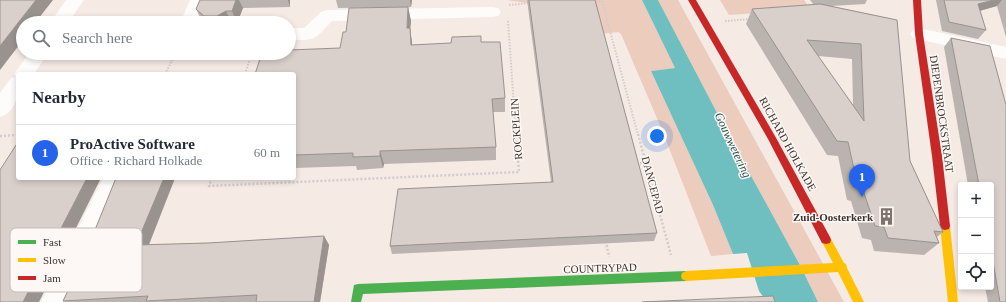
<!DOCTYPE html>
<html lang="en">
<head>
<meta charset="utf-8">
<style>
  body { margin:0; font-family:Georgia,serif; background:#f2f2f3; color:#1f2937 }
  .controls { position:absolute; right:12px; bottom:12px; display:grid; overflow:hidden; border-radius:4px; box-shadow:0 2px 6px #0003 }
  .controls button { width:36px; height:36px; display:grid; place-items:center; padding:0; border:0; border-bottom:1px solid #e0e1e3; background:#fff; color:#1f2937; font:20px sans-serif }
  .you { position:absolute; left:657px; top:136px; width:14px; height:14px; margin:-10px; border:3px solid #fff; border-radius:50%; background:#1a73e8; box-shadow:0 0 0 6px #1a73e833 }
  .badge { display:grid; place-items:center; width:26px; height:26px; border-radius:50%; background:#2563eb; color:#fff; font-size:13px; font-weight:700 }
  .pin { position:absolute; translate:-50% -33px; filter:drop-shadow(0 1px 2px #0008) }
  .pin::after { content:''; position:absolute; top:21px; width:14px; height:12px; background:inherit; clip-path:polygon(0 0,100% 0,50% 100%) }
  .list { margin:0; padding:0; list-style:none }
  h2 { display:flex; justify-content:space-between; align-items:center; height:52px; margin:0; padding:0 16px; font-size:17px }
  h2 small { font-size:13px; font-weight:400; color:#747a83 }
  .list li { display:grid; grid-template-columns:26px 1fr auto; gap:12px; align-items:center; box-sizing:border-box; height:56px; padding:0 16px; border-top:1px solid #e0e1e3 }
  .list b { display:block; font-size:15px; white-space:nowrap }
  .list p { margin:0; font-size:13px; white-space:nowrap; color:#747a83 }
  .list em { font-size:13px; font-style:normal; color:#747a83 }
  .icon { flex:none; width:22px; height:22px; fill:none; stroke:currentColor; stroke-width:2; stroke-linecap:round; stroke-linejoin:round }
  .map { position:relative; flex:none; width:1006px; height:302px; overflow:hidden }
  .search { position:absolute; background:#fff; box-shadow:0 2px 6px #0003; left:16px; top:16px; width:280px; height:44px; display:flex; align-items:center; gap:10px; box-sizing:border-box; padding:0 14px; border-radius:22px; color:#747a83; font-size:15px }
  .panel { position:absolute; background:#fff; box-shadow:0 2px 6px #0003; left:16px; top:72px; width:280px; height:108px; border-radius:4px }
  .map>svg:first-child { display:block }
  .green { fill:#ecccbc }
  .water { fill:#6fbec0 }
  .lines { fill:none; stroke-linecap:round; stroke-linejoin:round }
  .path-far1 { stroke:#d2cdcb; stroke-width:2; stroke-dasharray:1.5 1.5; stroke-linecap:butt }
  .path { stroke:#d2cdcb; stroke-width:2.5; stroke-dasharray:2 2; stroke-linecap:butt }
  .street { fill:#fefcfb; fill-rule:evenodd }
  .fast { fill:#4caf50; fill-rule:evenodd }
  .slow { fill:#ffc107; fill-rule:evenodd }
  .jam { fill:#c62828; fill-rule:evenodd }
  .wall { fill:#bbb3af; fill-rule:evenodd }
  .shaded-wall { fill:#99928e }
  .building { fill:#dad0cb; stroke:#99928e; fill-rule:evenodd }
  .labels { text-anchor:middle; stroke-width:3; stroke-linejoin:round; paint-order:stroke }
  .street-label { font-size:11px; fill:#3d322d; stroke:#fdf8f5 }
  .poi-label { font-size:11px; font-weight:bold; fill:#3d322d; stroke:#fdf8f5; text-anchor:end }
  .water-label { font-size:12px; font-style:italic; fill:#1d4f51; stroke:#fdf8f5 }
  .key { fill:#fdf8f5; stroke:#c3bdb9; stroke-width:1 }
  .key-label { font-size:11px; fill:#3d322d }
</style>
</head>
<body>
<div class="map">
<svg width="1006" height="302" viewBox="0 0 1006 302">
  <rect width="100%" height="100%" fill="#f5eae4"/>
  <g class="green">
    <polygon points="507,0 642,0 675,68 651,71 713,205 733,254 711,256 662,130 621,34 618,32 601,34 548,6"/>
    <polygon points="658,0 678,0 844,302 818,302 801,267 726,130"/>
    <polygon points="720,0 804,0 813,12 773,12 729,15"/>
  </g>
  <polygon class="water" points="642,0 658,0 726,130 801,267 818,302 767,302 759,291 747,253 733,254 713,205 651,71 675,68"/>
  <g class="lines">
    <g class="path-far1">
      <polyline points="593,1 602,1 638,135"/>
      <polyline points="509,5 530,3"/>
      <polyline points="508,21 516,135"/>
      <polyline points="725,21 750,19"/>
      <polyline points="165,74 176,53"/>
      <polyline points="245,74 252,53"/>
    </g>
    <g class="path">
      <polyline points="638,134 671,255"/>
      <polyline points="0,136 18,135"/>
      <polyline points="636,163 647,163"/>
      <polyline points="212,178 209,186 519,172 516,134"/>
      <polyline points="606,241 609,257"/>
    </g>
    <g class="street">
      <polygon points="66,0 84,0 68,23 50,23"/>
      <polygon points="190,0 208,0 198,23 180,23"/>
      <path d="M492 7 498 8 501 12 498 16 492 17 332 21C313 41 316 40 289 40V28H304L321 12 327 10Z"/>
      <polygon points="919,28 1006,47 1006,59 913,38 910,34 913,30"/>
      <path d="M29 53H48L34 74H18C18 91 19 111 0 117V93L11 78 16 77 14 74Z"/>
      <polygon points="103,178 125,178 68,302 41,302"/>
    </g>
    <polygon class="fast" points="686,271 690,273 691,276 690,279 686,281 363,294 361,302 351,302 354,285 358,284"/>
    <g class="slow">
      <polygon points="945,222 949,223 950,226 958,302 948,302 940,226 941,223"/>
      <polygon points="826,236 830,237 844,263 846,264 847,268 864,302 853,302 838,272 686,281 682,279 681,276 682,273 686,271 833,263 821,240 822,237"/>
    </g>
    <g class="jam">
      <polygon points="688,0 696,0 775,136 830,237 831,240 830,243 826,244 822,243 768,139"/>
      <polygon points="913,0 921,0 923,34 942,156 950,226 949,229 945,230 941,229 940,226 932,156 915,34"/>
    </g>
  </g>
  <g class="wall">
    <polygon points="200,0 290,0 290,7 243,8 237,23 205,23 202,21 196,9"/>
    <polygon points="336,0 412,0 411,7 408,7 411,21 410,28 412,45 481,42 505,98 505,112 493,112 496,147 496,160 384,164 383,168 357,170 356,166 294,168 294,74 340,48 346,32 408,7 338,8"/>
    <polygon points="527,0 595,0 657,233 654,241 392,254 390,246 551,182"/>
    <path d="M810 0H867L865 4 831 6 897 20 910 161 943 232 937 237 939 243 924 255 874 251 871 240 862 238 851 201 847 200 838 156 827 155 746 24 752 9 814 5ZM818 56 852 59 853 105Z"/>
    <polygon points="936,0 1006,0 1006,37 997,6 980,11 986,30 978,39 942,31"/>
    <polygon points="951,38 990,46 1006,105 1006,302 988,302 985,287 991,287 991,185 968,185 944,47"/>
    <polygon points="116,178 175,178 149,245 208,243 324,236 329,245 320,302 65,302 63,301 84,257"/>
  </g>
  <g class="shaded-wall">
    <polygon points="36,0 53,0 35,23 23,23 23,40 0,70 0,46"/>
    <polygon points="236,0 239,0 243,8 237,23 232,11"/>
    <polygon points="288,0 290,0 290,7"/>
    <polygon points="410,0 412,0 411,7"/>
    <polygon points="994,0 1002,0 997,6 971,13 978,4"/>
    <polygon points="408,7 411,21 409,42 407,28"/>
    <polygon points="226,11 232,23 221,23 217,16"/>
    <polygon points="410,28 412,42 413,59 411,45"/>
    <polygon points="380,151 384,164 383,168 380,156"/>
    <polygon points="87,178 101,178 39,302 23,302"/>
    <polygon points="164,178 175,178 145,254 136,245"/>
    <polygon points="324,236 329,245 320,302 314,302"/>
  </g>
  <g class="building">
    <polygon points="0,0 36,0 0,46"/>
    <polygon points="200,0 236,0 232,11 226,11 217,16 204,16 196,9"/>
    <polygon points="529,0 595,0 657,233 390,246 398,189 553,182"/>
    <polygon points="944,0 994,0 978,4 986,30 949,22"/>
    <path d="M820 4 897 20 910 161 943 232 934 231 939 243 888 238 884 227 875 226 862 187H858L848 142 837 141 752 9ZM807 40 861 44 864 121Z"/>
    <polygon points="408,7 407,28 410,28 411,45 451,43 452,37 481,36 481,42 500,42 505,98 492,99 496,147 380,151 380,156 353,157 353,153 294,155 294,74 255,74 262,53 289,53 289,50 340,48 343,32 346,32 349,8"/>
    <polygon points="951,38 990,46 1006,105 1006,302 1000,302 991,251 991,185 979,185"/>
    <polygon points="18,142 18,178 87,178 23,302 0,302 0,170"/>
    <polygon points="116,178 164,178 136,245 208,243 324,236 314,302 256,302 257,295 146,301 148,296 63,301 84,257"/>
    <polygon points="773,296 775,302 642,302"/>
  </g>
  <defs>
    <symbol id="building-bare" viewBox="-9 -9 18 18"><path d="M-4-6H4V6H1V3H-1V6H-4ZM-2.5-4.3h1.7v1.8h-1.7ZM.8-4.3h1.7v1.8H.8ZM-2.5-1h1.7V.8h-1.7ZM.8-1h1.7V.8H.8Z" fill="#7d726d" stroke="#fdf8f5" stroke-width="2.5" paint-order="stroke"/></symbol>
  </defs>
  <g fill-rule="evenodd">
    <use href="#building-bare" x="874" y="204" width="25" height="25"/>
  </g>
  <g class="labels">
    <g class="street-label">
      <text transform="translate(942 114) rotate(82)" y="4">DIEPENBROCKSTRAAT</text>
      <text transform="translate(516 129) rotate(-94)" y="4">ROCKPLEIN</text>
      <text transform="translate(788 144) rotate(61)" y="4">RICHARD HOLKADE</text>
      <text transform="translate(653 185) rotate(75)" y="4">DANCEPAD</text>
      <text transform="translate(600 268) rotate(-2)" y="4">COUNTRYPAD</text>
    </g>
    <g class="poi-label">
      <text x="873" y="221">Zuid-Oosterkerk</text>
    </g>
    <g class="water-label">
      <text transform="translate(733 145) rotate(65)" y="4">Gouwwetering</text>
    </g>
  </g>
  <rect x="10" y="228" width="132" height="64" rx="6" class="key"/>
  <rect x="18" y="240" width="18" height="4" fill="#4caf50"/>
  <rect x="18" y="258" width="18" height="4" fill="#ffc107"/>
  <rect x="18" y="276" width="18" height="4" fill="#c62828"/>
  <g class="key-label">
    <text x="43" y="246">Fast</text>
    <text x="43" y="264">Slow</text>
    <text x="43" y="282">Jam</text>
  </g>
</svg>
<div class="controls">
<button>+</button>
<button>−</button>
<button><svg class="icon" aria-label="locate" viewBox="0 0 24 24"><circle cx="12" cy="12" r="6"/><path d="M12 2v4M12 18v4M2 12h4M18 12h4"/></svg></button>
</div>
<div class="you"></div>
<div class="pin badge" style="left:862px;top:197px">1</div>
<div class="search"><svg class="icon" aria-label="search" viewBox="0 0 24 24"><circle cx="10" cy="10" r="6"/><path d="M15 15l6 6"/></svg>Search here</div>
<section class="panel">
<h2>Nearby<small></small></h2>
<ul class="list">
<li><span class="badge">1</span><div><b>ProActive Software</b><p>Office · Richard Holkade</p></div><em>60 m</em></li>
</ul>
</section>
</div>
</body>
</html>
